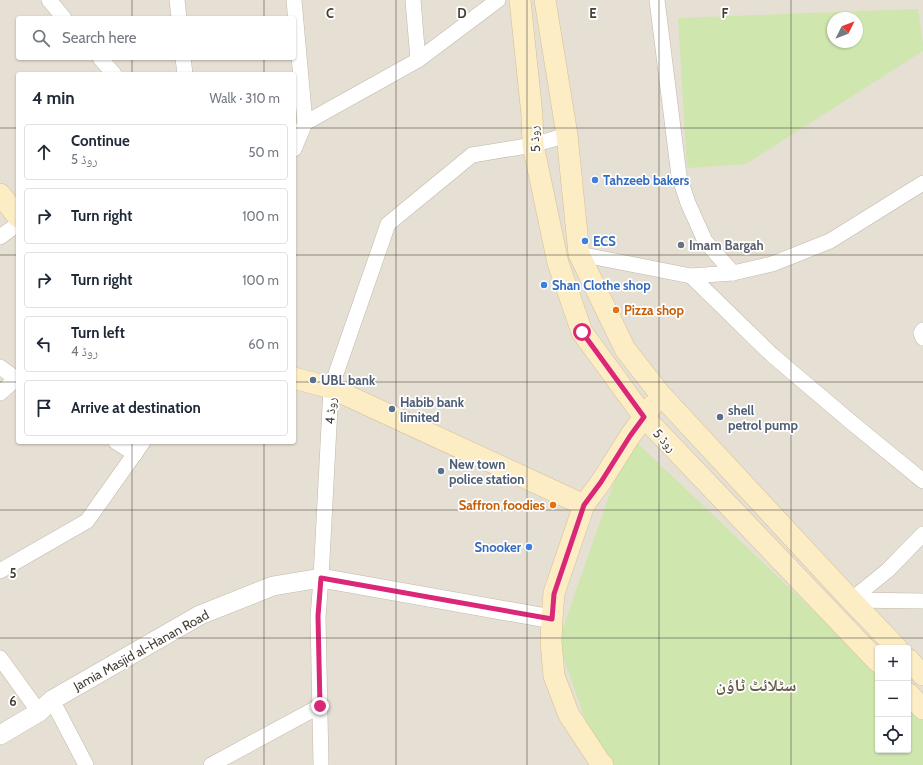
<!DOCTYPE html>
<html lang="en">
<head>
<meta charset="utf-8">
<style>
  body { margin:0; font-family:Cabin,"Noto Naskh Arabic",sans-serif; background:#f2f2f3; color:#1f2937 }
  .controls { position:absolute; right:12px; bottom:12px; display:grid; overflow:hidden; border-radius:4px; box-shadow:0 1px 3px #0004 }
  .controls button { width:36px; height:36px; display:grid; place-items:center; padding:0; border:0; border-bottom:1px solid #e0e1e3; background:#fff; color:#1f2937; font:20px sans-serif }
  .compass { position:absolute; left:827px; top:12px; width:36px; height:36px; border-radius:50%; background:#fff; box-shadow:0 1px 3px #0004; rotate:48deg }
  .stop { position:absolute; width:12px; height:12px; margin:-9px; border:3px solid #db2777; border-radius:50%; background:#fff }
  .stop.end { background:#db2777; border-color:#fff; box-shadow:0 1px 4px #0008 }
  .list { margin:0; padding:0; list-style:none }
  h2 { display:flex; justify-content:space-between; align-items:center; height:52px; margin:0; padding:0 16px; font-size:17px }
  h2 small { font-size:13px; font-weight:400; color:#747a83 }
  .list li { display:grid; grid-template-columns:26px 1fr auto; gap:12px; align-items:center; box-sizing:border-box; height:56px; margin:0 8px 8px; padding:0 8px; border:1px solid #e0e1e3; border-radius:4px }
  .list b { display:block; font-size:15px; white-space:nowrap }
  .list p { margin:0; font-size:13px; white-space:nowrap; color:#747a83 }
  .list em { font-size:13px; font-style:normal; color:#747a83 }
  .icon { flex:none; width:22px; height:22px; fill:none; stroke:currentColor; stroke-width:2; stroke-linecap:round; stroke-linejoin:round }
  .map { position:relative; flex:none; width:923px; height:765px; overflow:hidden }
  .search { position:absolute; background:#fff; box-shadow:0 1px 3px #0004; left:16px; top:16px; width:280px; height:44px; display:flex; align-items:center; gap:10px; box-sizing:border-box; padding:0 14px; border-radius:4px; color:#747a83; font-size:15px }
  .panel { position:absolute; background:#fff; box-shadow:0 1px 3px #0004; left:16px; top:72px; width:280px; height:372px; border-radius:4px }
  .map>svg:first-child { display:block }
  .residential { fill:#e6dfd4; fill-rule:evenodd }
  .green { fill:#d0e6af; fill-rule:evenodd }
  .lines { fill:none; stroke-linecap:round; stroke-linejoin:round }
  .minor-casing { stroke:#c1b8ab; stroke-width:16 }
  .tertiary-casing { stroke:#c1b8ab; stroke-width:20 }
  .secondary-casing { stroke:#d2bf96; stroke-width:22 }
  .minor { stroke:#fff; stroke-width:15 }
  .tertiary { stroke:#fff; stroke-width:19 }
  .secondary { stroke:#fdedc5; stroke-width:21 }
  .route { stroke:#db2777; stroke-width:5 }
  .grid { fill:none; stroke:#453e35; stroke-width:1; stroke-opacity:0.55 }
  .shop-dot { fill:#3f7fe0; stroke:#fff; stroke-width:1.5 }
  .worship-dot { fill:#6b7280; stroke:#fff; stroke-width:1.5 }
  .food-dot { fill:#e8710a; stroke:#fff; stroke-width:1.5 }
  .service-dot { fill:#5c6f8a; stroke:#fff; stroke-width:1.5 }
  .labels { text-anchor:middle; stroke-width:3.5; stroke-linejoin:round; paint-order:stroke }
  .street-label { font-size:13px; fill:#453e35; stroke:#fff }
  .shop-label { font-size:13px; font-weight:bold; fill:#366cbe; stroke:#fff; text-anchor:start }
  .worship-label { font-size:13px; font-weight:bold; fill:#5b616d; stroke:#fff; text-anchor:start }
  .food-label { font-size:13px; font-weight:bold; fill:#c56008; stroke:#fff; text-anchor:start }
  .service-label { font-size:13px; font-weight:bold; fill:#4e5e75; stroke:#fff; text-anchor:start }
  .district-label { font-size:17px; font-weight:bold; fill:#675b4d; stroke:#fff }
  .grid-label { font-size:13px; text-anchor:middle; font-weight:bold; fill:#453e35; stroke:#fff; stroke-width:3.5; stroke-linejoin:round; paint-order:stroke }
</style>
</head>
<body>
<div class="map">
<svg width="923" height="765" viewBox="0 0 923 765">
  <rect width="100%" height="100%" fill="#f2eee5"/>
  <path class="residential" d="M0 0H923V765H0ZM18 18H294V58H18ZM833 18H857V42H833ZM18 74H294V442H18ZM878 648H908V750H878Z"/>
  <g class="green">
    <path d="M918 9 923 44V51L746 164 687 168 678 18ZM833 18H857V42H833Z"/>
    <polygon points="630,436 878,672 878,750 908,750 908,700 923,714 923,765 606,765 600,762 558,642"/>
  </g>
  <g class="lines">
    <defs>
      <g id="minor">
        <polyline points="49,0 64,18"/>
        <polyline points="177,0 179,18"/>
        <polyline points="294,0 305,123"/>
        <polyline points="413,0 418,60"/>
        <polyline points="657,0 679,176 688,203 705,241 733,273"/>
        <polyline points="100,58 114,74"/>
        <polyline points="183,58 185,74"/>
        <polyline points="294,149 305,123 418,60 498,0"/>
        <polyline points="0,237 18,224"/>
        <polyline points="579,254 691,276 733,273 772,264 830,241 923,183"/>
        <polyline points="691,276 772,355 851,422 923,481"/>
        <polyline points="923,330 921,333 923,338"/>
        <polyline points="0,367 18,380"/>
        <polyline points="0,393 16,379"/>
        <polyline points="116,442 135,454"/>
        <polyline points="0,571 87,521 143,442"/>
        <polyline points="851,600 888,570 923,534"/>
        <polyline points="851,600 923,601"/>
        <polyline points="0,658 39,712"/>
        <polyline points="52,700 86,765"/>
        <polyline points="211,765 320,706"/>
        <polyline points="321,765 318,617 321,578 331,388 388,224 472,155 533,145 567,135"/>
      </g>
      <polyline id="tertiary" points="0,735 39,712 52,700 200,615 273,586 321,578 552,619"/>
      <g id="secondary">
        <polyline points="520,0 532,115 533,145 558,263 582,332 644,417 878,662"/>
        <polyline points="545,0 567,135 579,254 625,349 660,394 851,600 897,648"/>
        <polyline points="0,194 18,217"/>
        <polyline points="294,378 331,388 584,505"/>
        <polyline points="908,659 923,675"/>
        <polyline points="908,693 923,709"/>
        <polyline points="603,765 600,762 569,715 554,676 551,641 552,619 554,593 584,505 601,482 630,436 652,406"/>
      </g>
    </defs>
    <use href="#minor" class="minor-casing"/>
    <use href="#tertiary" class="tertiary-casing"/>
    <use href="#secondary" class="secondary-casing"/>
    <use href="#minor" class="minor"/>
    <use href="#tertiary" class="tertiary"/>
    <use href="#secondary" class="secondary"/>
  </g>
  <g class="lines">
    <polyline class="route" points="320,706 318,616 321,578 552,619 554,594 584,505 601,482 630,436 644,417 582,332"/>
  </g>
  <path class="grid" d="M132 0V18M264 0V18M396 0V765M527 0V765M659 0V765M791 0V765M132 58V74M264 58V74M0 128H18M294 128H923M0 255H18M294 255H923M0 382H18M294 382H923M132 442V765M264 442V765M0 510H923M0 638H923"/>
  <g class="shop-dot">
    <circle cx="595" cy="180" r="4"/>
    <circle cx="585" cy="241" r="4"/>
    <circle cx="544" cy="285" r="4"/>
    <circle cx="529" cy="547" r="4"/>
  </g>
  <circle class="worship-dot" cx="681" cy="245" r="4"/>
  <g class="food-dot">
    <circle cx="616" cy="310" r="4"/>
    <circle cx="553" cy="505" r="4"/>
  </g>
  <g class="service-dot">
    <circle cx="313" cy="380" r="4"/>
    <circle cx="392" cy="409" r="4"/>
    <circle cx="720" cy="417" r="4"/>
    <circle cx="441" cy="471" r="4"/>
  </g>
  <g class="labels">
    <g class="street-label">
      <text transform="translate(534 139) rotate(-95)" y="5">روڈ 5</text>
      <text transform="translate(330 411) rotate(-87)" y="5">روڈ 4</text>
      <text transform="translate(665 440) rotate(46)" y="5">روڈ 5</text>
      <text transform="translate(141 650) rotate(-29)" y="5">Jamia Masjid al-Hanan Road</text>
    </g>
    <g class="shop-label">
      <text x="603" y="185">Tahzeeb bakers</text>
      <text x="593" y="246">ECS</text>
      <text x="552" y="290">Shan Clothe shop</text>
      <text x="521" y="552" text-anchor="end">Snooker</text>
    </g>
    <g class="worship-label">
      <text x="689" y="250">Imam Bargah</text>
    </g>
    <g class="food-label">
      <text x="624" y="315">Pizza shop</text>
      <text x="545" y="510" text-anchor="end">Saffron foodies</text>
    </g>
    <g class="service-label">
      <text x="321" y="385">UBL bank</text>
      <text x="400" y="407">Habib bank<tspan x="400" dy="15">limited</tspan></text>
      <text x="728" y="415">shell<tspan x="728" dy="15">petrol pump</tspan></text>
      <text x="449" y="469">New town<tspan x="449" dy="15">police station</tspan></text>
    </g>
    <g class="district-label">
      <text x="756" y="691">سٹلائٹ ٹاؤن</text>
    </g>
  </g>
  <g class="grid-label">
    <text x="330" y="18">C</text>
    <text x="462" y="18">D</text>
    <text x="593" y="18">E</text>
    <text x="725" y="18">F</text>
    <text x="13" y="578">5</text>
    <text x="13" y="706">6</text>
  </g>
</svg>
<div class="controls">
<button>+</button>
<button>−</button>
<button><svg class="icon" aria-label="locate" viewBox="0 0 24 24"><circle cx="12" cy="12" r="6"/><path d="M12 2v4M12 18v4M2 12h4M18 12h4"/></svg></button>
</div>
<svg class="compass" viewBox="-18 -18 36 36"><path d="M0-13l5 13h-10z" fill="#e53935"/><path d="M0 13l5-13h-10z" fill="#747a83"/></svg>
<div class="stop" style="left:582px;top:332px"></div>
<div class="stop end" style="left:320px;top:706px"></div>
<div class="search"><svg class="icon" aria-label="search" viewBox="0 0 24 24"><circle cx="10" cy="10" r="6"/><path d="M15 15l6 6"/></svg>Search here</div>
<section class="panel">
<h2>4 min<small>Walk · 310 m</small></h2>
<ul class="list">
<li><svg class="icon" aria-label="ahead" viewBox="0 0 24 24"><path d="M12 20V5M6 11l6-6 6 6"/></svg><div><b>Continue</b><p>روڈ 5</p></div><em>50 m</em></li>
<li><svg class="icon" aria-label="right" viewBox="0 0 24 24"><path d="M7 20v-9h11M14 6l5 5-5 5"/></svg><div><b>Turn right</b></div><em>100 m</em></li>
<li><svg class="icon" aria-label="right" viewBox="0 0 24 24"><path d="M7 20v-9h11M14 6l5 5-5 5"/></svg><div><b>Turn right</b></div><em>100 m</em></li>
<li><svg class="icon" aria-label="left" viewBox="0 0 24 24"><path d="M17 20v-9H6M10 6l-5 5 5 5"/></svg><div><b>Turn left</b><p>روڈ 4</p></div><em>60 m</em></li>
<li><svg class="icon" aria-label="arrive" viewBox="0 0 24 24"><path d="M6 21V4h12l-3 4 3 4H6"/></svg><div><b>Arrive at destination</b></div></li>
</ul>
</section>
</div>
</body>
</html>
